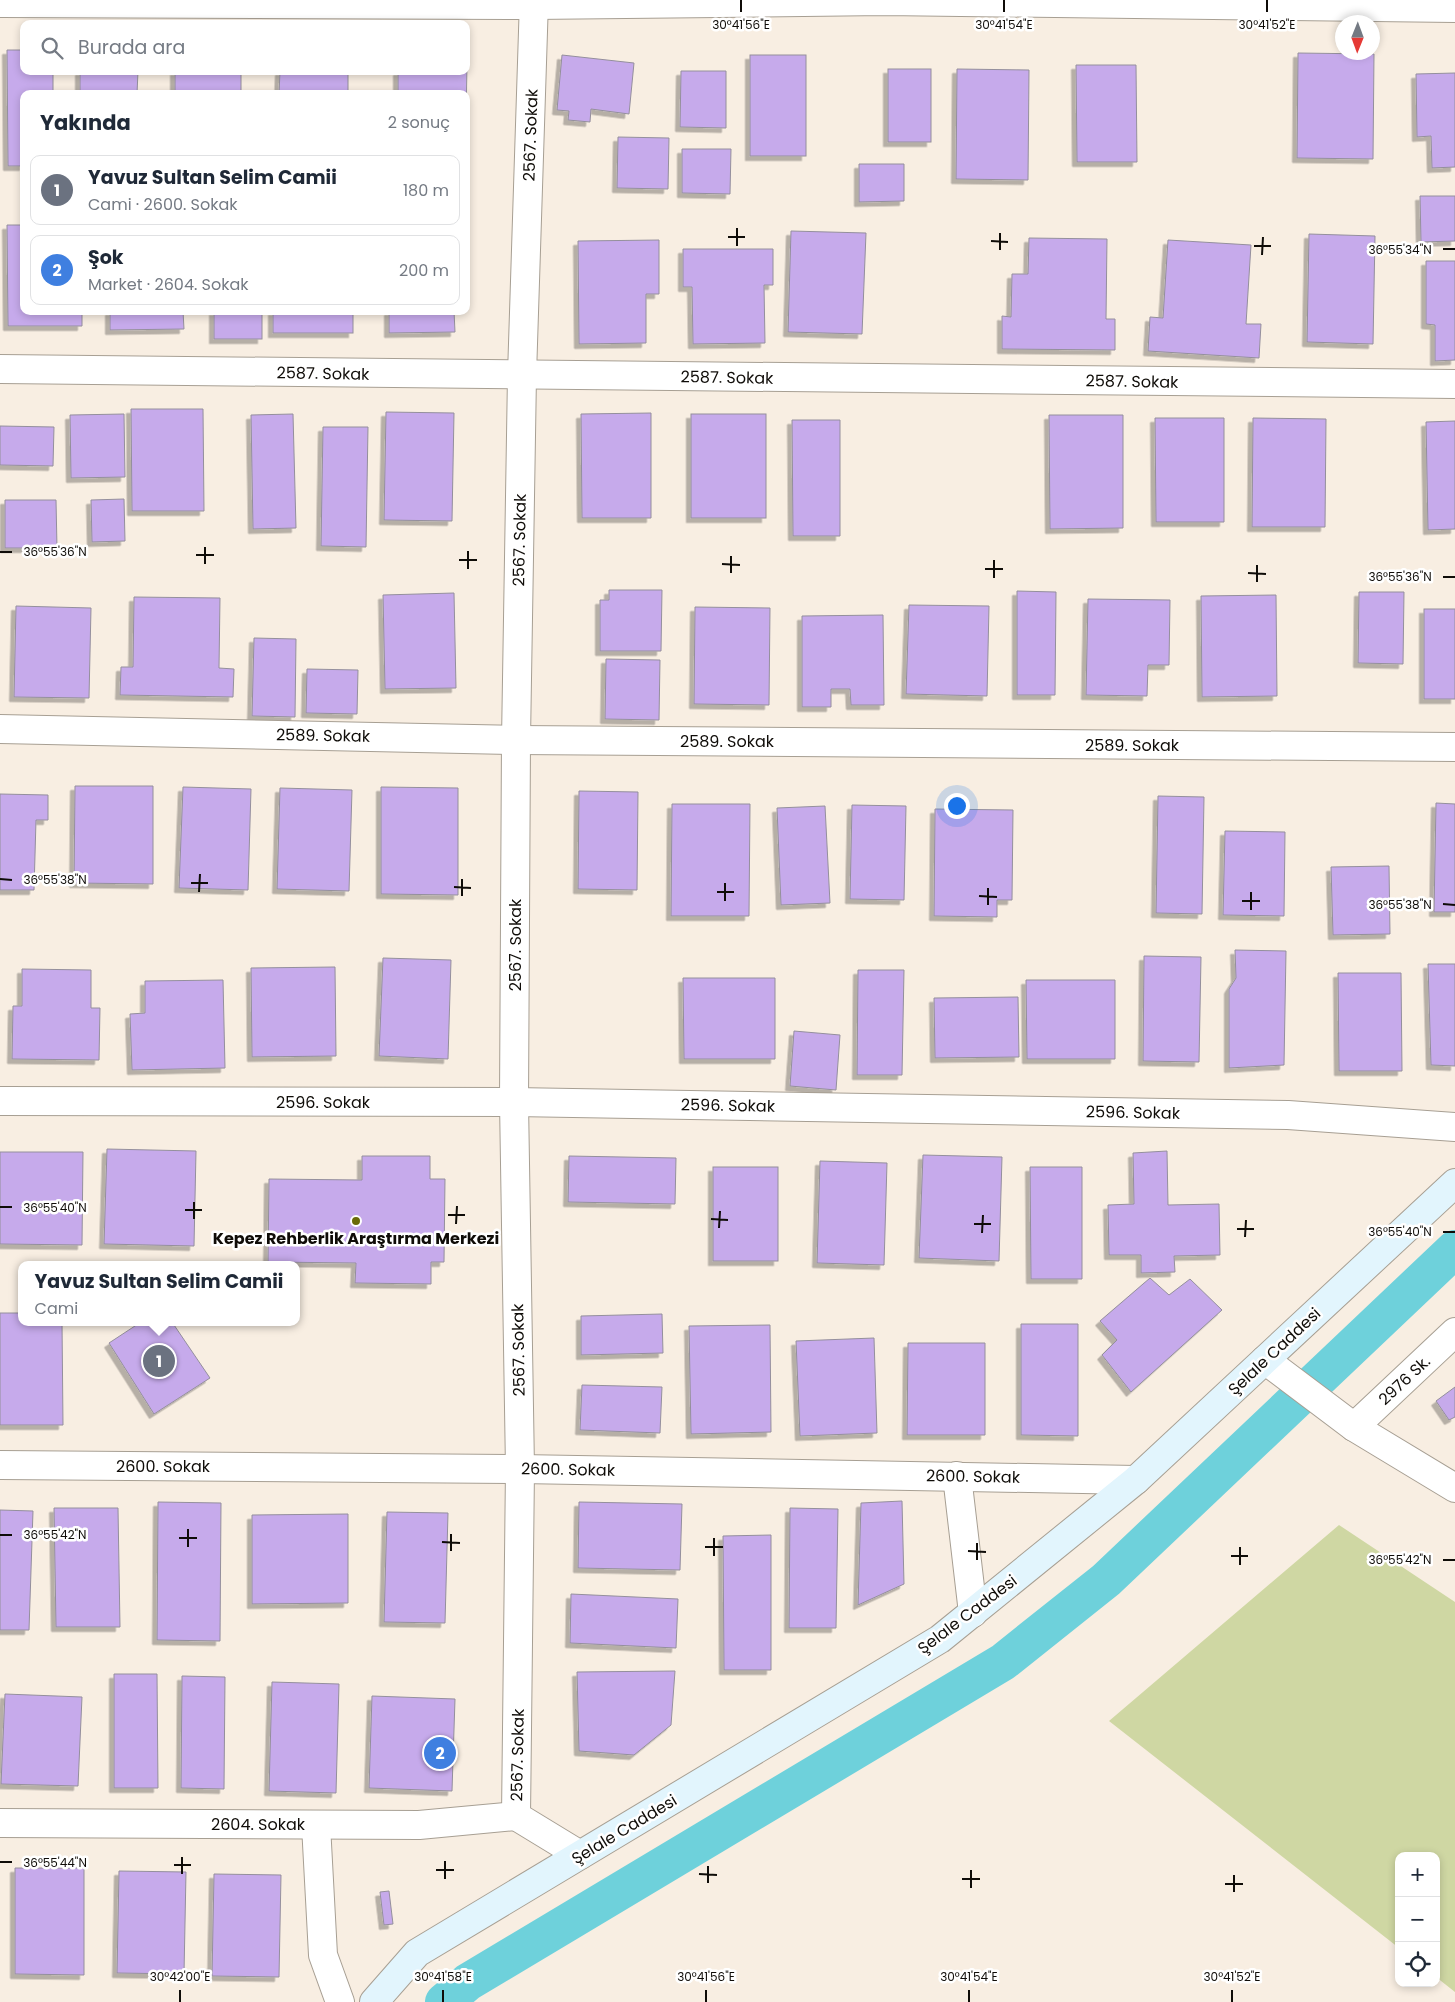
<!DOCTYPE html>
<html lang="tr">
<head>
<meta charset="utf-8">
<style>
  body { margin:0; font-family:Poppins,sans-serif; background:#f2f2f3; color:#1f2937 }
  .controls { position:absolute; right:15px; bottom:15px; display:grid; overflow:hidden; border-radius:10px; box-shadow:0 2px 8px #0003 }
  .controls button { width:45px; height:45px; display:grid; place-items:center; padding:0; border:0; border-bottom:1px solid #e0e1e3; background:#fff; color:#1f2937; font:25px sans-serif }
  .compass { position:absolute; left:1335px; top:15px; width:45px; height:45px; border-radius:50%; background:#fff; box-shadow:0 2px 8px #0003; rotate:181deg }
  .you { position:absolute; left:956px; top:805px; width:18px; height:18px; margin:-12px; border:4px solid #fff; border-radius:50%; background:#1a73e8; box-shadow:0 0 0 8px #1a73e833 }
  .badge { display:grid; place-items:center; width:32px; height:32px; border-radius:50%; background:#6a6a06; color:#fff; font-size:16px; font-weight:700 }
  .pin { position:absolute; translate:-50% -50%; border:2px solid #fff; box-shadow:0 1px 5px #0006 }
  .popup { position:absolute; left:18px; top:1261px; width:282px; height:65px; box-sizing:border-box; display:grid; place-content:center; border-radius:10px; background:#fff; filter:drop-shadow(0 1px 4px #0005); font-size:16px; white-space:nowrap; color:#747a83 }
  .popup b { font-size:19px; color:#1f2937 }
  .popup::after { content:''; position:absolute; left:50%; top:100%; margin-left:-10px; border:10px solid transparent; border-top-color:#fff }
  .list { margin:0; padding:0; list-style:none }
  h2 { display:flex; justify-content:space-between; align-items:center; height:65px; margin:0; padding:0 20px; font-size:21px }
  h2 small { font-size:16px; font-weight:400; color:#747a83 }
  .list li { display:grid; grid-template-columns:32px 1fr auto; gap:15px; align-items:center; box-sizing:border-box; height:70px; margin:0 10px 10px; padding:0 10px; border:1px solid #e0e1e3; border-radius:10px }
  .list b { display:block; font-size:19px; white-space:nowrap }
  .list p { margin:0; font-size:16px; white-space:nowrap; color:#747a83 }
  .list em { font-size:16px; font-style:normal; color:#747a83 }
  .icon { flex:none; width:28px; height:28px; fill:none; stroke:currentColor; stroke-width:2; stroke-linecap:round; stroke-linejoin:round }
  .map { position:relative; flex:none; width:1455px; height:2002px; overflow:hidden }
  .search { position:absolute; background:#fff; box-shadow:0 2px 8px #0003; left:20px; top:20px; width:450px; height:55px; display:flex; align-items:center; gap:12px; box-sizing:border-box; padding:0 18px; border-radius:10px; color:#747a83; font-size:19px }
  .panel { position:absolute; background:#fff; box-shadow:0 2px 8px #0003; left:20px; top:90px; width:450px; height:225px; border-radius:10px }
  .map>svg:first-child { display:block }
  .green { fill:#cfd7a3 }
  .lines { fill:none; stroke-linecap:round; stroke-linejoin:round }
  .canal { stroke:#6ed1db; stroke-width:38 }
  .building { fill:#c6aaeb; stroke:#948f9c; filter:url(#shadow) }
  .street-casing { stroke:#a79f93; stroke-width:30 }
  .secondary-casing { stroke:#a79f93; stroke-width:30 }
  .street { stroke:#fff; stroke-width:28 }
  .secondary { stroke:#e2f5fd; stroke-width:28 }
  .ticks { fill:none; stroke:#0f0c08; stroke-width:2 }
  .poi-dot { fill:#6a6a06; stroke:#fff; stroke-width:2 }
  .labels { text-anchor:middle; stroke-width:5; stroke-linejoin:round; paint-order:stroke }
  .street-label { font-size:16px; fill:#0f0c08; stroke:#fff }
  .poi-label { font-size:16px; font-weight:bold; fill:#0f0c08; stroke:#fff }
  .ticks-label { font-size:12px; text-anchor:middle; fill:#0f0c08; stroke:#fff; stroke-width:5; stroke-linejoin:round; paint-order:stroke }
</style>
</head>
<body>
<div class="map">
<svg width="1455" height="2002" viewBox="0 0 1455 2002">
  <defs>
    <filter id="shadow"><feDropShadow dx="-4.5" dy="4.5" stdDeviation="0" flood-color="#0004"/></filter>
  </defs>
  <rect width="100%" height="100%" fill="#f8eee2"/>
  <polygon class="green" points="1339,1525 1455,1602 1455,1992 1436,1977 1436,1856 1399,1856 1399,1948 1109,1721"/>
  <g class="lines">
    <polyline class="canal" points="444,2002 468,1982 1003,1662 1106,1580 1455,1249"/>
  </g>
  <g class="building">
    <polygon points="7,50 24,50 24,71 53,71 53,94 24,94 24,166 8,166"/>
    <polygon points="1298,53 1374,54 1373,159 1297,158"/>
    <polygon points="562,55 634,63 629,114 591,109 590,122 568,120 569,111 557,110"/>
    <rect x="750" y="55" width="56" height="101"/>
    <polygon points="466,63 467,64 466,119 466,94 398,94 398,71 466,71"/>
    <polygon points="1076,65 1136,65 1137,162 1077,162"/>
    <rect x="888" y="69" width="43" height="73"/>
    <polygon points="957,69 1029,70 1028,180 956,179"/>
    <polygon points="80,71 138,71 137,94 80,94"/>
    <rect x="175" y="71" width="66" height="23"/>
    <polygon points="280,71 348,71 348,94 279,94"/>
    <polygon points="681,71 726,71 726,128 680,127"/>
    <polygon points="1455,73 1455,167 1432,168 1431,136 1417,137 1416,74"/>
    <polygon points="618,137 669,138 668,189 617,188"/>
    <polygon points="682,149 731,149 730,194 682,193"/>
    <polygon points="859,164 904,164 904,201 859,202"/>
    <polygon points="1420,196 1455,196 1455,241 1421,242"/>
    <polygon points="7,225 24,225 24,311 82,311 82,326 8,326"/>
    <polygon points="791,231 866,233 862,334 788,332"/>
    <polygon points="1309,234 1375,236 1373,344 1307,342"/>
    <polygon points="1029,238 1107,239 1106,319 1115,319 1115,350 1002,349 1002,316 1011,317 1012,274 1028,274"/>
    <polygon points="659,240 659,294 646,294 646,343 579,344 578,241"/>
    <polygon points="1168,240 1251,245 1246,324 1261,324 1259,358 1148,351 1150,317 1163,318"/>
    <polygon points="683,249 773,249 773,285 764,285 765,343 693,344 692,287 683,287"/>
    <polygon points="1426,261 1455,261 1455,360 1435,361 1435,325 1426,324"/>
    <polygon points="110,311 183,311 184,329 110,330"/>
    <rect x="214" y="311" width="48" height="28"/>
    <rect x="273" y="311" width="80" height="22"/>
    <polygon points="389,311 454,311 455,332 389,333"/>
    <polygon points="131,409 203,409 204,511 132,511"/>
    <polygon points="386,412 454,413 452,521 384,520"/>
    <polygon points="651,413 651,518 582,518 581,414"/>
    <polygon points="124,414 125,477 71,478 70,415"/>
    <polygon points="293,414 296,528 253,529 251,415"/>
    <rect x="691" y="414" width="75" height="104"/>
    <polygon points="1049,415 1123,415 1123,528 1050,529"/>
    <polygon points="1155,418 1224,418 1224,522 1156,522"/>
    <polygon points="1253,418 1326,419 1325,527 1252,527"/>
    <polygon points="792,420 840,420 840,536 793,536"/>
    <polygon points="1455,421 1455,529 1428,530 1426,422"/>
    <polygon points="0,426 54,427 53,466 0,465"/>
    <polygon points="323,427 368,427 366,547 321,546"/>
    <polygon points="124,499 125,541 92,542 91,500"/>
    <polygon points="5,500 56,500 57,548 5,548"/>
    <polygon points="609,590 662,590 661,651 600,651 600,600 609,600"/>
    <polygon points="1017,591 1056,592 1055,695 1017,695"/>
    <polygon points="1359,592 1404,592 1403,664 1358,663"/>
    <polygon points="454,593 456,688 385,689 383,595"/>
    <polygon points="1276,595 1277,696 1202,697 1201,596"/>
    <polygon points="134,597 220,598 219,668 234,669 233,697 120,695 121,667 133,667"/>
    <polygon points="1088,599 1170,600 1169,665 1148,665 1147,696 1086,695"/>
    <polygon points="909,605 989,606 987,696 906,694"/>
    <polygon points="16,606 91,608 89,698 14,697"/>
    <polygon points="695,607 770,608 769,705 694,704"/>
    <rect x="1424" y="609" width="31" height="90"/>
    <polygon points="883,615 884,705 851,705 850,689 831,689 831,707 802,707 802,616"/>
    <polygon points="254,638 296,639 295,717 252,716"/>
    <polygon points="606,659 660,660 659,720 605,719"/>
    <polygon points="307,669 358,670 357,714 306,713"/>
    <polygon points="75,786 153,786 153,884 74,883"/>
    <polygon points="183,787 251,789 248,890 179,888"/>
    <polygon points="381,787 458,788 458,895 381,894"/>
    <polygon points="280,788 352,790 349,891 277,889"/>
    <polygon points="579,791 638,792 637,890 578,889"/>
    <polygon points="0,794 48,795 48,820 36,820 34,890 0,890"/>
    <polygon points="1158,796 1204,797 1202,914 1156,913"/>
    <polygon points="1436,803 1455,804 1455,912 1434,912"/>
    <polygon points="672,804 750,804 749,916 671,916"/>
    <polygon points="852,805 906,806 904,900 850,899"/>
    <polygon points="825,806 830,903 781,905 777,808"/>
    <polygon points="935,809 1013,810 1012,900 997,900 997,917 934,916"/>
    <polygon points="1225,831 1285,832 1284,916 1223,915"/>
    <polygon points="1389,866 1390,934 1333,935 1331,867"/>
    <polygon points="1235,950 1286,951 1284,1065 1229,1068 1229,989 1236,978"/>
    <polygon points="1144,956 1201,957 1199,1062 1143,1061"/>
    <polygon points="383,958 451,960 448,1059 379,1056"/>
    <polygon points="1428,964 1455,964 1455,1066 1431,1065"/>
    <polygon points="335,967 336,1056 252,1057 251,968"/>
    <polygon points="22,969 91,970 91,1008 100,1008 99,1060 12,1059 13,1006 22,1006"/>
    <polygon points="858,970 904,970 902,1075 857,1075"/>
    <polygon points="1338,973 1401,973 1402,1071 1339,1071"/>
    <polygon points="683,978 775,978 775,1059 684,1059"/>
    <polygon points="223,980 225,1068 132,1070 130,1014 145,1013 145,981"/>
    <polygon points="1026,980 1115,980 1115,1059 1027,1059"/>
    <polygon points="1018,997 1019,1057 935,1058 934,998"/>
    <polygon points="794,1031 840,1035 836,1090 790,1086"/>
    <polygon points="107,1149 196,1151 194,1246 104,1244"/>
    <polygon points="1167,1151 1168,1205 1219,1204 1220,1255 1174,1256 1175,1272 1141,1273 1141,1255 1109,1255 1108,1205 1134,1204 1133,1153"/>
    <polygon points="0,1152 83,1152 82,1245 0,1244"/>
    <polygon points="923,1155 1002,1157 999,1261 919,1258"/>
    <polygon points="362,1156 430,1156 430,1179 445,1179 444,1262 431,1262 431,1284 355,1283 356,1263 268,1262 269,1179 362,1180"/>
    <polygon points="569,1156 676,1158 675,1204 568,1202"/>
    <polygon points="820,1161 887,1163 884,1265 817,1263"/>
    <rect x="713" y="1167" width="65" height="94"/>
    <polygon points="1030,1167 1082,1167 1082,1279 1031,1279"/>
    <polygon points="1150,1278 1169,1295 1190,1279 1222,1310 1131,1392 1102,1355 1117,1340 1100,1321"/>
    <polygon points="0,1313 22,1313 22,1322 62,1322 63,1425 0,1425"/>
    <polygon points="662,1314 663,1353 581,1355 581,1316"/>
    <polygon points="141,1322 172,1322 210,1378 154,1414 109,1343"/>
    <polygon points="1021,1324 1078,1324 1078,1436 1021,1435"/>
    <polygon points="770,1325 771,1432 691,1434 689,1326"/>
    <polygon points="874,1338 877,1433 800,1436 796,1341"/>
    <polygon points="908,1343 985,1343 985,1435 907,1435"/>
    <polygon points="582,1385 662,1387 660,1433 580,1430"/>
    <polygon points="1455,1387 1455,1417 1449,1420 1436,1401"/>
    <polygon points="902,1501 904,1584 858,1605 861,1503"/>
    <polygon points="158,1502 221,1503 220,1641 157,1640"/>
    <polygon points="579,1502 682,1504 680,1570 578,1568"/>
    <polygon points="54,1508 118,1508 120,1627 56,1627"/>
    <polygon points="790,1508 838,1509 836,1628 789,1628"/>
    <polygon points="0,1510 33,1511 29,1630 0,1630"/>
    <polygon points="387,1512 448,1513 445,1623 384,1622"/>
    <polygon points="348,1514 348,1603 252,1604 252,1515"/>
    <polygon points="771,1535 771,1670 724,1670 723,1536"/>
    <polygon points="571,1594 678,1599 676,1648 570,1643"/>
    <polygon points="675,1671 671,1725 634,1755 579,1751 577,1672"/>
    <polygon points="114,1674 157,1674 158,1788 114,1788"/>
    <polygon points="182,1676 225,1677 224,1789 181,1788"/>
    <polygon points="272,1682 339,1684 336,1793 269,1791"/>
    <polygon points="5,1694 82,1697 78,1786 1,1784"/>
    <polygon points="372,1696 455,1699 452,1791 369,1788"/>
    <polygon points="15,1868 84,1868 84,1975 15,1974"/>
    <polygon points="119,1871 186,1872 184,1974 117,1973"/>
    <polygon points="214,1874 281,1875 279,1977 212,1976"/>
    <polygon points="389,1891 393,1924 384,1925 380,1892"/>
  </g>
  <g class="lines">
    <defs>
      <g id="street">
        <polyline points="534,0 522,375 516,740 514,1102 520,1469 516,1816 580,1855"/>
        <polyline points="0,3 534,5 885,1 1455,8"/>
        <polyline points="0,369 1455,384"/>
        <polyline points="0,729 516,740 1455,747"/>
        <polyline points="0,1101 514,1102 1288,1115 1455,1127"/>
        <polyline points="1265,1360 1354,1427 1455,1488"/>
        <polyline points="1354,1427 1455,1332"/>
        <polyline points="0,1465 520,1469 1136,1480"/>
        <polyline points="957,1476 973,1613"/>
        <polyline points="0,1823 419,1825 516,1816"/>
        <polyline points="316,1825 323,1955 340,2002"/>
      </g>
      <polyline id="secondary" points="374,2002 417,1953 940,1639 1136,1480 1455,1183"/>
    </defs>
    <use href="#street" class="street-casing"/>
    <use href="#secondary" class="secondary-casing"/>
    <use href="#street" class="street"/>
    <use href="#secondary" class="secondary"/>
  </g>
  <path class="ticks" d="M741 12V0M1004 12V0M1267 12V0M728 237H745M991 241 1008 242M737 246V228M1254 246H1271M1443 249H1455M1000 250V233M1262 255 1263 237M0 552H12M196 555H214M459 560H477M205 564V547M722 564 740 565M468 569V551M985 569H1003M731 573V556M1248 573 1266 574M1443 577H1455M994 578V560M1257 582V565M0 879 12 880M191 883H208M454 887 471 888M199 892 200 874M717 892H734M462 896V879M979 896 997 897M725 901V883M1242 901H1260M1443 904 1455 905M988 905V888M1251 910V892M0 1207H12M185 1210H202M448 1215H465M194 1219V1202M711 1219 728 1220M456 1224 457 1206M974 1224H991M719 1228 720 1211M1237 1229H1254M1443 1232H1455M982 1233 983 1215M1245 1237 1246 1220M0 1535H12M179 1538H197M442 1542 460 1543M188 1547V1529M705 1547H723M451 1551V1534M968 1551 986 1552M714 1556V1538M1231 1556H1248M977 1560V1543M1443 1560H1455M1240 1565V1547M0 1862H12M174 1865H191M436 1870H454M182 1874V1857M699 1874 717 1875M445 1879V1861M962 1879H980M708 1883V1866M1225 1884H1243M971 1888V1870M1234 1892V1875M180 2002V1990M443 2002V1990M706 2002V1990M969 2002V1990M1232 2002V1990"/>
  <circle class="poi-dot" cx="356" cy="1221" r="5"/>
  <g class="labels">
    <g class="street-label">
      <text transform="translate(530 135) rotate(-88)" y="6">2567. Sokak</text>
      <text transform="translate(323 373) rotate(1)" y="6">2587. Sokak</text>
      <text transform="translate(727 377) rotate(1)" y="6">2587. Sokak</text>
      <text transform="translate(1132 381) rotate(1)" y="6">2587. Sokak</text>
      <text transform="translate(519 540) rotate(-89)" y="6">2567. Sokak</text>
      <text transform="translate(323 735) rotate(1)" y="6">2589. Sokak</text>
      <text x="727" y="747">2589. Sokak</text>
      <text x="1132" y="751">2589. Sokak</text>
      <text transform="translate(515 945) rotate(-90)" y="6">2567. Sokak</text>
      <text x="323" y="1108">2596. Sokak</text>
      <text transform="translate(728 1105) rotate(1)" y="6">2596. Sokak</text>
      <text transform="translate(1133 1112) rotate(1)" y="6">2596. Sokak</text>
      <text transform="translate(518 1350) rotate(-91)" y="6">2567. Sokak</text>
      <text transform="translate(1274 1351) rotate(-43)" y="6">Şelale Caddesi</text>
      <text transform="translate(1404 1380) rotate(-43)" y="6">2976 Sk.</text>
      <text x="163" y="1472">2600. Sokak</text>
      <text transform="translate(568 1469) rotate(1)" y="6">2600. Sokak</text>
      <text transform="translate(973 1476) rotate(1)" y="6">2600. Sokak</text>
      <text transform="translate(967 1614) rotate(-37)" y="6">Şelale Caddesi</text>
      <text transform="translate(517 1755) rotate(-89)" y="6">2567. Sokak</text>
      <text x="258" y="1830">2604. Sokak</text>
      <text transform="translate(624 1829) rotate(-31)" y="6">Şelale Caddesi</text>
    </g>
    <g class="poi-label">
      <text x="356" y="1244">Kepez Rehberlik Araştırma Merkezi</text>
    </g>
  </g>
  <g class="ticks-label">
    <text x="741" y="29">30°41'56"E</text>
    <text x="1004" y="29">30°41'54"E</text>
    <text x="1267" y="29">30°41'52"E</text>
    <text x="1400" y="254">36°55'34"N</text>
    <text x="55" y="556">36°55'36"N</text>
    <text x="1400" y="581">36°55'36"N</text>
    <text x="55" y="884">36°55'38"N</text>
    <text x="1400" y="909">36°55'38"N</text>
    <text x="55" y="1212">36°55'40"N</text>
    <text x="1400" y="1236">36°55'40"N</text>
    <text x="55" y="1539">36°55'42"N</text>
    <text x="1400" y="1564">36°55'42"N</text>
    <text x="55" y="1867">36°55'44"N</text>
    <text x="180" y="1981">30°42'00"E</text>
    <text x="443" y="1981">30°41'58"E</text>
    <text x="706" y="1981">30°41'56"E</text>
    <text x="969" y="1981">30°41'54"E</text>
    <text x="1232" y="1981">30°41'52"E</text>
  </g>
</svg>
<div class="controls">
<button>+</button>
<button>−</button>
<button><svg class="icon" aria-label="locate" viewBox="0 0 24 24"><circle cx="12" cy="12" r="6"/><path d="M12 2v4M12 18v4M2 12h4M18 12h4"/></svg></button>
</div>
<svg class="compass" viewBox="-18 -18 36 36"><path d="M0-13l5 13h-10z" fill="#e53935"/><path d="M0 13l5-13h-10z" fill="#747a83"/></svg>
<div class="you"></div>
<div class="pin badge" style="left:159px;top:1361px;background:#6b7280">1</div>
<div class="popup"><b>Yavuz Sultan Selim Camii</b>Cami</div>
<div class="pin badge" style="left:440px;top:1753px;background:#3f7fe0">2</div>
<div class="search"><svg class="icon" aria-label="search" viewBox="0 0 24 24"><circle cx="10" cy="10" r="6"/><path d="M15 15l6 6"/></svg>Burada ara</div>
<section class="panel">
<h2>Yakında<small>2 sonuç</small></h2>
<ul class="list">
<li><span class="badge" style="background:#6b7280">1</span><div><b>Yavuz Sultan Selim Camii</b><p>Cami · 2600. Sokak</p></div><em>180 m</em></li>
<li><span class="badge" style="background:#3f7fe0">2</span><div><b>Şok</b><p>Market · 2604. Sokak</p></div><em>200 m</em></li>
</ul>
</section>
</div>
</body>
</html>
